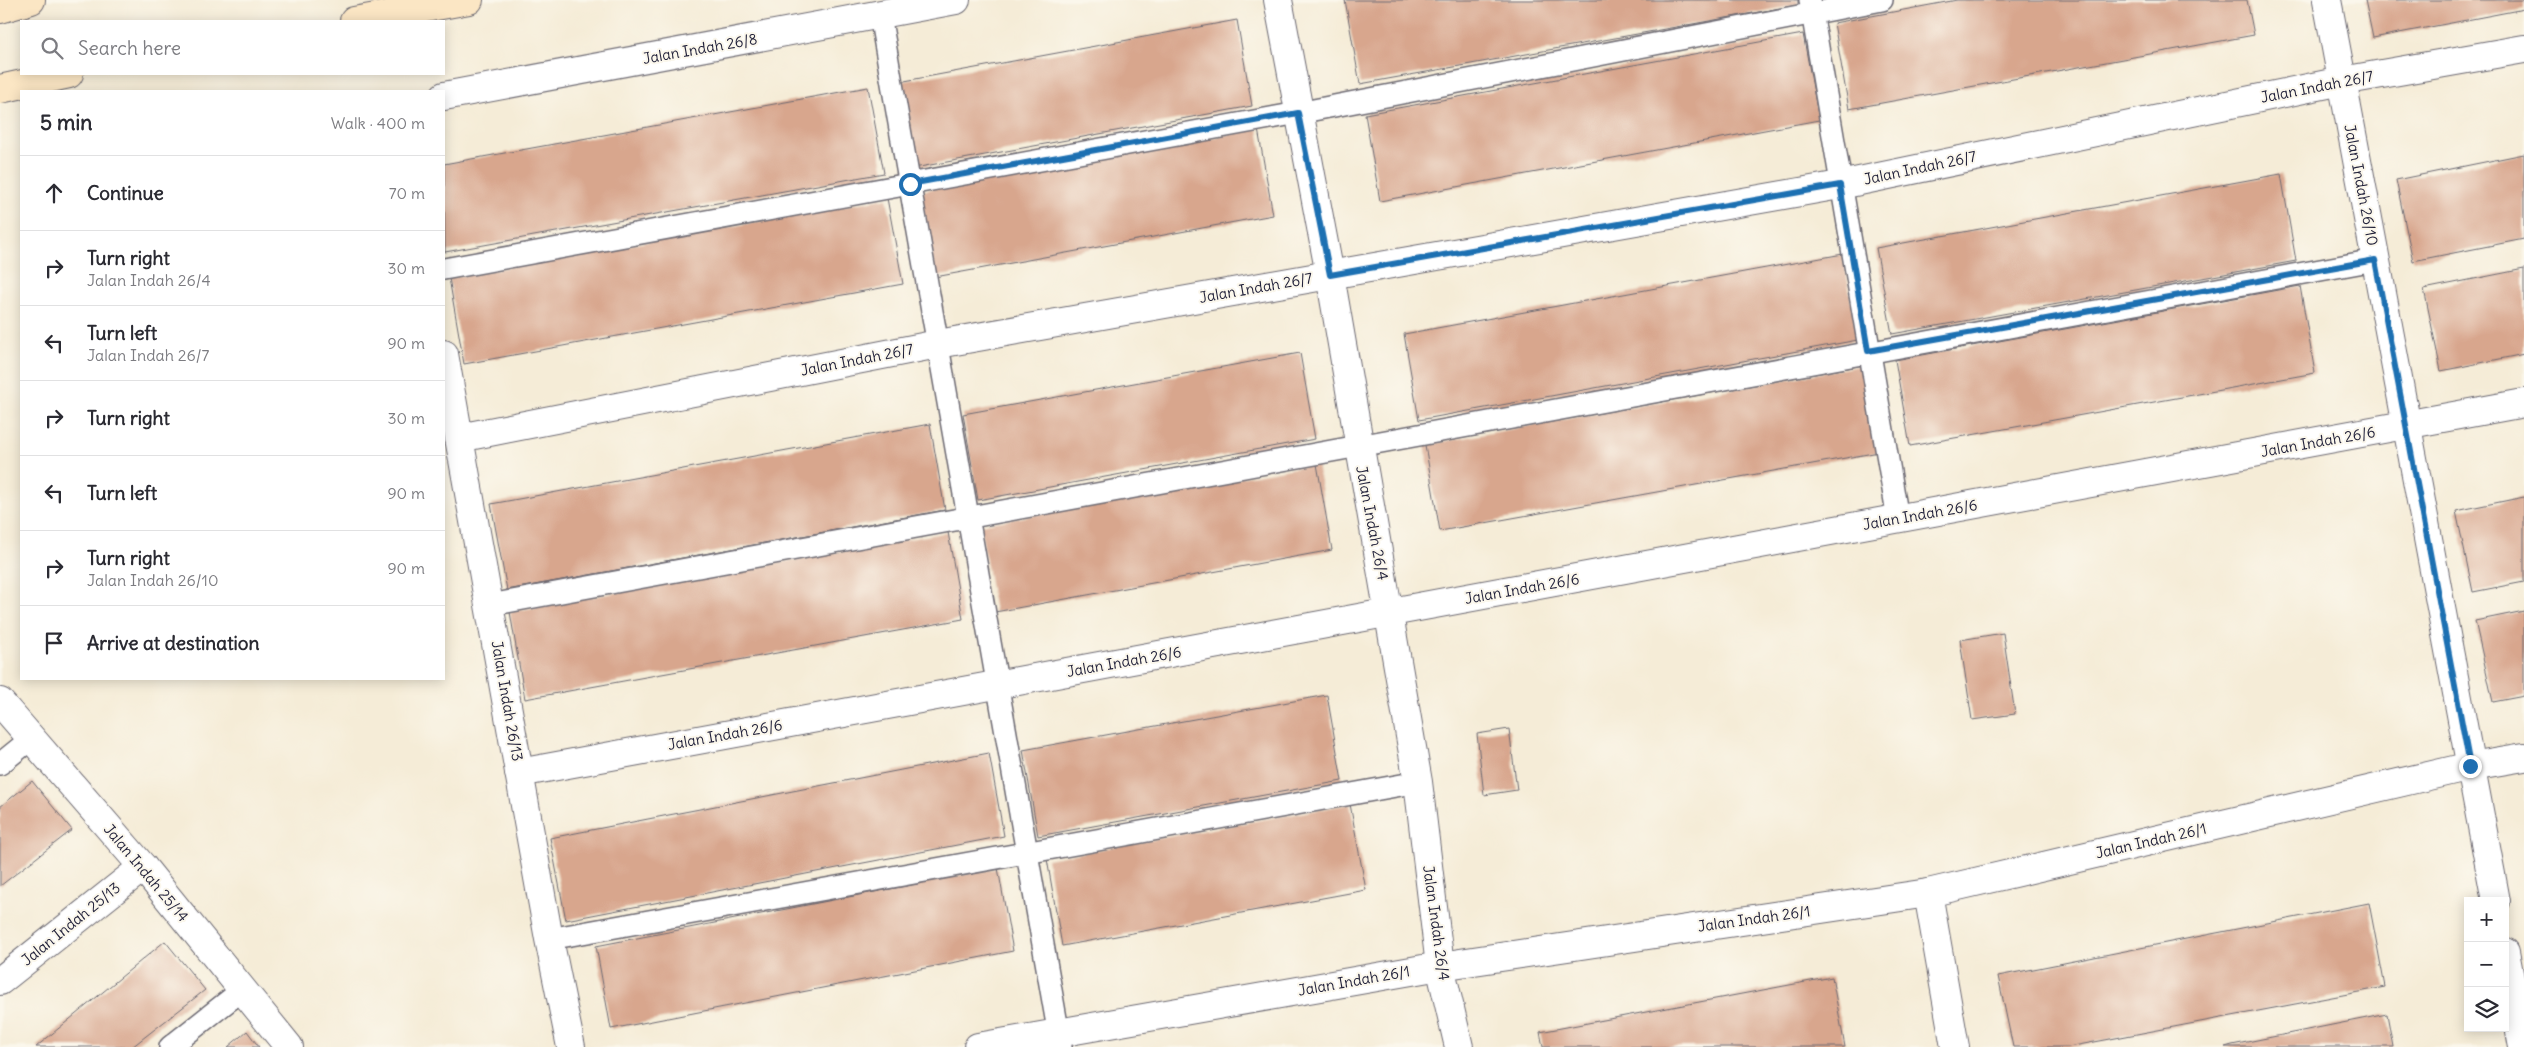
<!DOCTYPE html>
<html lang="en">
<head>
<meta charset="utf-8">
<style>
  body { margin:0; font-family:Delius,sans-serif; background:#f2f2f3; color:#2b2b33 }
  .controls { position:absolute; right:15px; bottom:15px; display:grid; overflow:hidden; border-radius:0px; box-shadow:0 2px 12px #0003 }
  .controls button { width:45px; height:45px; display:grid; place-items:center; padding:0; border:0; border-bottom:1px solid #e1e1e2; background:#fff; color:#2b2b33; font:25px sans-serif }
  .stop { position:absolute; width:15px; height:15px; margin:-11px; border:4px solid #1f6fb2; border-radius:50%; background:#fff }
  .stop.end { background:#1f6fb2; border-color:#fff; box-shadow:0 1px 5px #0008 }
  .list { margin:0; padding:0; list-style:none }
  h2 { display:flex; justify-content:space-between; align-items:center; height:65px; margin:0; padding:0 20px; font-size:21px }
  h2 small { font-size:16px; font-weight:400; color:#7c7c81 }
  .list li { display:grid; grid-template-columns:32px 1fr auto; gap:15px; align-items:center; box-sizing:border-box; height:75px; padding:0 20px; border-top:1px solid #e1e1e2 }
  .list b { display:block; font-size:19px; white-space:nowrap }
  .list p { margin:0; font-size:16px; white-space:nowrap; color:#7c7c81 }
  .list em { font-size:16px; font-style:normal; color:#7c7c81 }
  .icon { flex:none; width:28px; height:28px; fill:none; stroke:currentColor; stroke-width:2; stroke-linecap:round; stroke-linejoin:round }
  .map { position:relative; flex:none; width:2524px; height:1047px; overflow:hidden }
  .search { position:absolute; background:#fff; box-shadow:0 2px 12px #0003; left:20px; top:20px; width:425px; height:55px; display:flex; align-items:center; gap:12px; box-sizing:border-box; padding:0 18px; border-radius:0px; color:#7c7c81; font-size:19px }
  .panel { position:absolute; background:#fff; box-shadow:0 2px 12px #0003; left:20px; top:90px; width:425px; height:590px; border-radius:0px }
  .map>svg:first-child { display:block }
  .building { fill:#d8a68d }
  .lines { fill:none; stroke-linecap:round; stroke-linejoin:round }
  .lane-casing { stroke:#6c6972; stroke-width:24 }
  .street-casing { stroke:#6c6972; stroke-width:30 }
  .secondary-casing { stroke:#6c6972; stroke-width:30 }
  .lane { stroke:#fff; stroke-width:21 }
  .street { stroke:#fff; stroke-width:28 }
  .secondary { stroke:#fbe6c4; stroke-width:28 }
  .route { stroke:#1f6fb2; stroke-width:6 }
  .labels { text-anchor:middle; stroke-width:4; stroke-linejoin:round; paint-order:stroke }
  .street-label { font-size:15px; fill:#22223b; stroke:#fbf7ec }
</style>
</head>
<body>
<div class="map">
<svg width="2524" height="1047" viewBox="0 0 2524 1047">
  <rect width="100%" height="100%" fill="#fbf7ec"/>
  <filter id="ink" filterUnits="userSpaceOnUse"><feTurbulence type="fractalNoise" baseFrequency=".02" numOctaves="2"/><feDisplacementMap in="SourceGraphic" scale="10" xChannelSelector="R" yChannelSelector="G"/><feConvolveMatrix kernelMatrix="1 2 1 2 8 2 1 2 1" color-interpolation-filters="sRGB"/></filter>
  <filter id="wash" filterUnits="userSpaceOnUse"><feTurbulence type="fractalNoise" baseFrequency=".0096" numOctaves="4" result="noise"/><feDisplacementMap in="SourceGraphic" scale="20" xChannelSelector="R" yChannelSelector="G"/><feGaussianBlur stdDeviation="1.12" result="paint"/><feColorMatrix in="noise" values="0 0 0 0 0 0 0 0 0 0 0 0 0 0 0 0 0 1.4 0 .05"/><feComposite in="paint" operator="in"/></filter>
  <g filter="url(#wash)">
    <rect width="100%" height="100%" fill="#f5ecd7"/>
    <g id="blocks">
      <g class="building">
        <polygon points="1345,0 1798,0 1798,5 1360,84"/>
        <polygon points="1957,0 2247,0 2254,35 1849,109 1834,23"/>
        <polygon points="2365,0 2524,0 2524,9 2373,38"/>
        <polygon points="1237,20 1252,106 914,168 899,82"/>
        <polygon points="1803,34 1819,120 1380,201 1365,114"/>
        <polygon points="868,87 884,173 445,252 444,164"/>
        <polygon points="1258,129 1273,215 935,277 920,191"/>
        <polygon points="2524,154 2524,239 2413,261 2396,180"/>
        <polygon points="2281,174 2296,261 1892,334 1876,248"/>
        <polygon points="887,198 903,284 464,364 449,278"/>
        <polygon points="1843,254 1858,340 1419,420 1404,334"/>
        <polygon points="2524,269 2524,354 2441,371 2424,289"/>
        <polygon points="2300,286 2315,373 1910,446 1895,360"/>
        <polygon points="1300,353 1315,439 978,500 963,414"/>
        <polygon points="1864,365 1879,452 1440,531 1425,445"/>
        <polygon points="930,424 945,510 507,590 491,504"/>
        <polygon points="1317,464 1332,550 995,612 980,525"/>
        <polygon points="2524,497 2524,582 2473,592 2456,511"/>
        <polygon points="948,532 963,619 525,699 510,612"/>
        <polygon points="2524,611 2524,696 2493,702 2475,621"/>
        <polygon points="2003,633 2015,714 1972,720 1960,640"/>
        <polygon points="1327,695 1342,781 1038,836 1023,750"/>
        <polygon points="1509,729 1517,790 1484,795 1477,734"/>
        <polygon points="989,753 1004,836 566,920 550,838"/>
        <polygon points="32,781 72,830 0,886 0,807"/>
        <polygon points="1350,804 1366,890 1062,946 1047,859"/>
        <polygon points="998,868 1013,951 611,1029 596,946"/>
        <polygon points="2369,903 2385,987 2068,1047 2013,1047 1998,976"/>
        <polygon points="165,941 205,990 132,1047 36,1047"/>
        <polygon points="1832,977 1845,1047 1543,1047 1540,1032"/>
        <polygon points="2387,1014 2393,1047 2225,1047 2232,1045"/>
        <polygon points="247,1031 259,1047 228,1047"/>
      </g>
    </g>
  </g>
  <g filter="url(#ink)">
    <use href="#blocks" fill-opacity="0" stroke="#6c6972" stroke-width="1"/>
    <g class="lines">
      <defs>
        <g id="lane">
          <polyline points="1810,0 1898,519"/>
          <polyline points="880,15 1061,1047"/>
          <polyline points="444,269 1298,113 1882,0"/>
          <polyline points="490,605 2375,260"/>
          <polyline points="0,764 32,738"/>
          <polyline points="549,939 1418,782"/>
          <polyline points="170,1047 242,990"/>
        </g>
        <g id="street">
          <polyline points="1278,0 1330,275 1418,782 1440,966 1459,1047"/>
          <polyline points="2327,0 2496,901"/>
          <polyline points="444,96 956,0"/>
          <polyline points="444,354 549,939 571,1047"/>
          <polyline points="459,438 938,344 1840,185 2342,81 2524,49"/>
          <polyline points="0,702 143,867 289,1047"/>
          <polyline points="519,773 2524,403"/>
          <polyline points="1928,893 1955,1047"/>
          <polyline points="2505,952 2523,1047"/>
          <polyline points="0,981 143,867"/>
          <polyline points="978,1047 1440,966 1928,893 2471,766 2524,757"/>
        </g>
        <g id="secondary">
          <polyline points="0,9 31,0"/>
          <polyline points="354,21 469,0"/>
          <polyline points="0,89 69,74"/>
        </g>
      </defs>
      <use href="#lane" class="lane-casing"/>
      <use href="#street" class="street-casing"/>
      <use href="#secondary" class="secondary-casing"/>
      <use href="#lane" class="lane"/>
      <use href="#street" class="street"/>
      <use href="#secondary" class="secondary"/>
    </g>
  </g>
  <g class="lines" filter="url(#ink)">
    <polyline class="route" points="910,184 1298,113 1330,275 1840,185 1868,351 2375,260 2470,766"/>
  </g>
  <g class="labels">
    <g class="street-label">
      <text transform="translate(700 49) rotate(-10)" y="5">Jalan Indah 26/8</text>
      <text transform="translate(2317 87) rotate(-11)" y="5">Jalan Indah 26/7</text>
      <text transform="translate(1920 168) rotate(-12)" y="5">Jalan Indah 26/7</text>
      <text transform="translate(2361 185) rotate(79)" y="5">Jalan Indah 26/10</text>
      <text transform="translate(1256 288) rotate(-10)" y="5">Jalan Indah 26/7</text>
      <text transform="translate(857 360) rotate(-11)" y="5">Jalan Indah 26/7</text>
      <text transform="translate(2318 442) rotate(-10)" y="5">Jalan Indah 26/6</text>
      <text transform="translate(1920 515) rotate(-10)" y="5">Jalan Indah 26/6</text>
      <text transform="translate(1372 523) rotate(79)" y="5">Jalan Indah 26/4</text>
      <text transform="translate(1522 589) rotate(-10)" y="5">Jalan Indah 26/6</text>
      <text transform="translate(1124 662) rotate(-10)" y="5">Jalan Indah 26/6</text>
      <text transform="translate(507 701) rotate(80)" y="5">Jalan Indah 26/13</text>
      <text transform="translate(725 735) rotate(-10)" y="5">Jalan Indah 26/6</text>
      <text transform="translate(2151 841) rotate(-13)" y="5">Jalan Indah 26/1</text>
      <text transform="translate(146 873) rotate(50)" y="5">Jalan Indah 25/14</text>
      <text transform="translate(1754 919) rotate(-8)" y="5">Jalan Indah 26/1</text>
      <text transform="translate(1436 923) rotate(82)" y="5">Jalan Indah 26/4</text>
      <text transform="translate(71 924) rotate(-39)" y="5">Jalan Indah 25/13</text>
      <text transform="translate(1354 981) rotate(-10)" y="5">Jalan Indah 26/1</text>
    </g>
  </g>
</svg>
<div class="controls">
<button>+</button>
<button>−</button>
<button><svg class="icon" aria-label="layers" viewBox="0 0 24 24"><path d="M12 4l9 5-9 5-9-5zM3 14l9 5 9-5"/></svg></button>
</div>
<div class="stop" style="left:910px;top:184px"></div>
<div class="stop end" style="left:2470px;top:766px"></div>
<div class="search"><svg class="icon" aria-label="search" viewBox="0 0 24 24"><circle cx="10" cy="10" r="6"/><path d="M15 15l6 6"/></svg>Search here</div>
<section class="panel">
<h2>5 min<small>Walk · 400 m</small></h2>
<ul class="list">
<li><svg class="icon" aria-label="ahead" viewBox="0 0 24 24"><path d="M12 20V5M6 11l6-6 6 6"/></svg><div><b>Continue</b></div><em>70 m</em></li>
<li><svg class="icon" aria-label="right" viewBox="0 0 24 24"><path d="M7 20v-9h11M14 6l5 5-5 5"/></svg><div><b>Turn right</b><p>Jalan Indah 26/4</p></div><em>30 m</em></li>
<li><svg class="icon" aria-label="left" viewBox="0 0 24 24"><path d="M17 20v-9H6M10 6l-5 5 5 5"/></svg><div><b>Turn left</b><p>Jalan Indah 26/7</p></div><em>90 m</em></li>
<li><svg class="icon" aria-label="right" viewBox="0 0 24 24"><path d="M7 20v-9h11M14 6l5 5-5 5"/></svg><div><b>Turn right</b></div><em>30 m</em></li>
<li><svg class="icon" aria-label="left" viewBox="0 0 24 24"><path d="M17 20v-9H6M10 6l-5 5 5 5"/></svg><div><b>Turn left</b></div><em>90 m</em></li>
<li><svg class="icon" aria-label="right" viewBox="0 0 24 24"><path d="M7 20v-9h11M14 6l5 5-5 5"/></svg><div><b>Turn right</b><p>Jalan Indah 26/10</p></div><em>90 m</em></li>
<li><svg class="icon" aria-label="arrive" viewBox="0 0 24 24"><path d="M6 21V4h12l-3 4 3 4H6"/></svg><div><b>Arrive at destination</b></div></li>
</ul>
</section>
</div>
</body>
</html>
